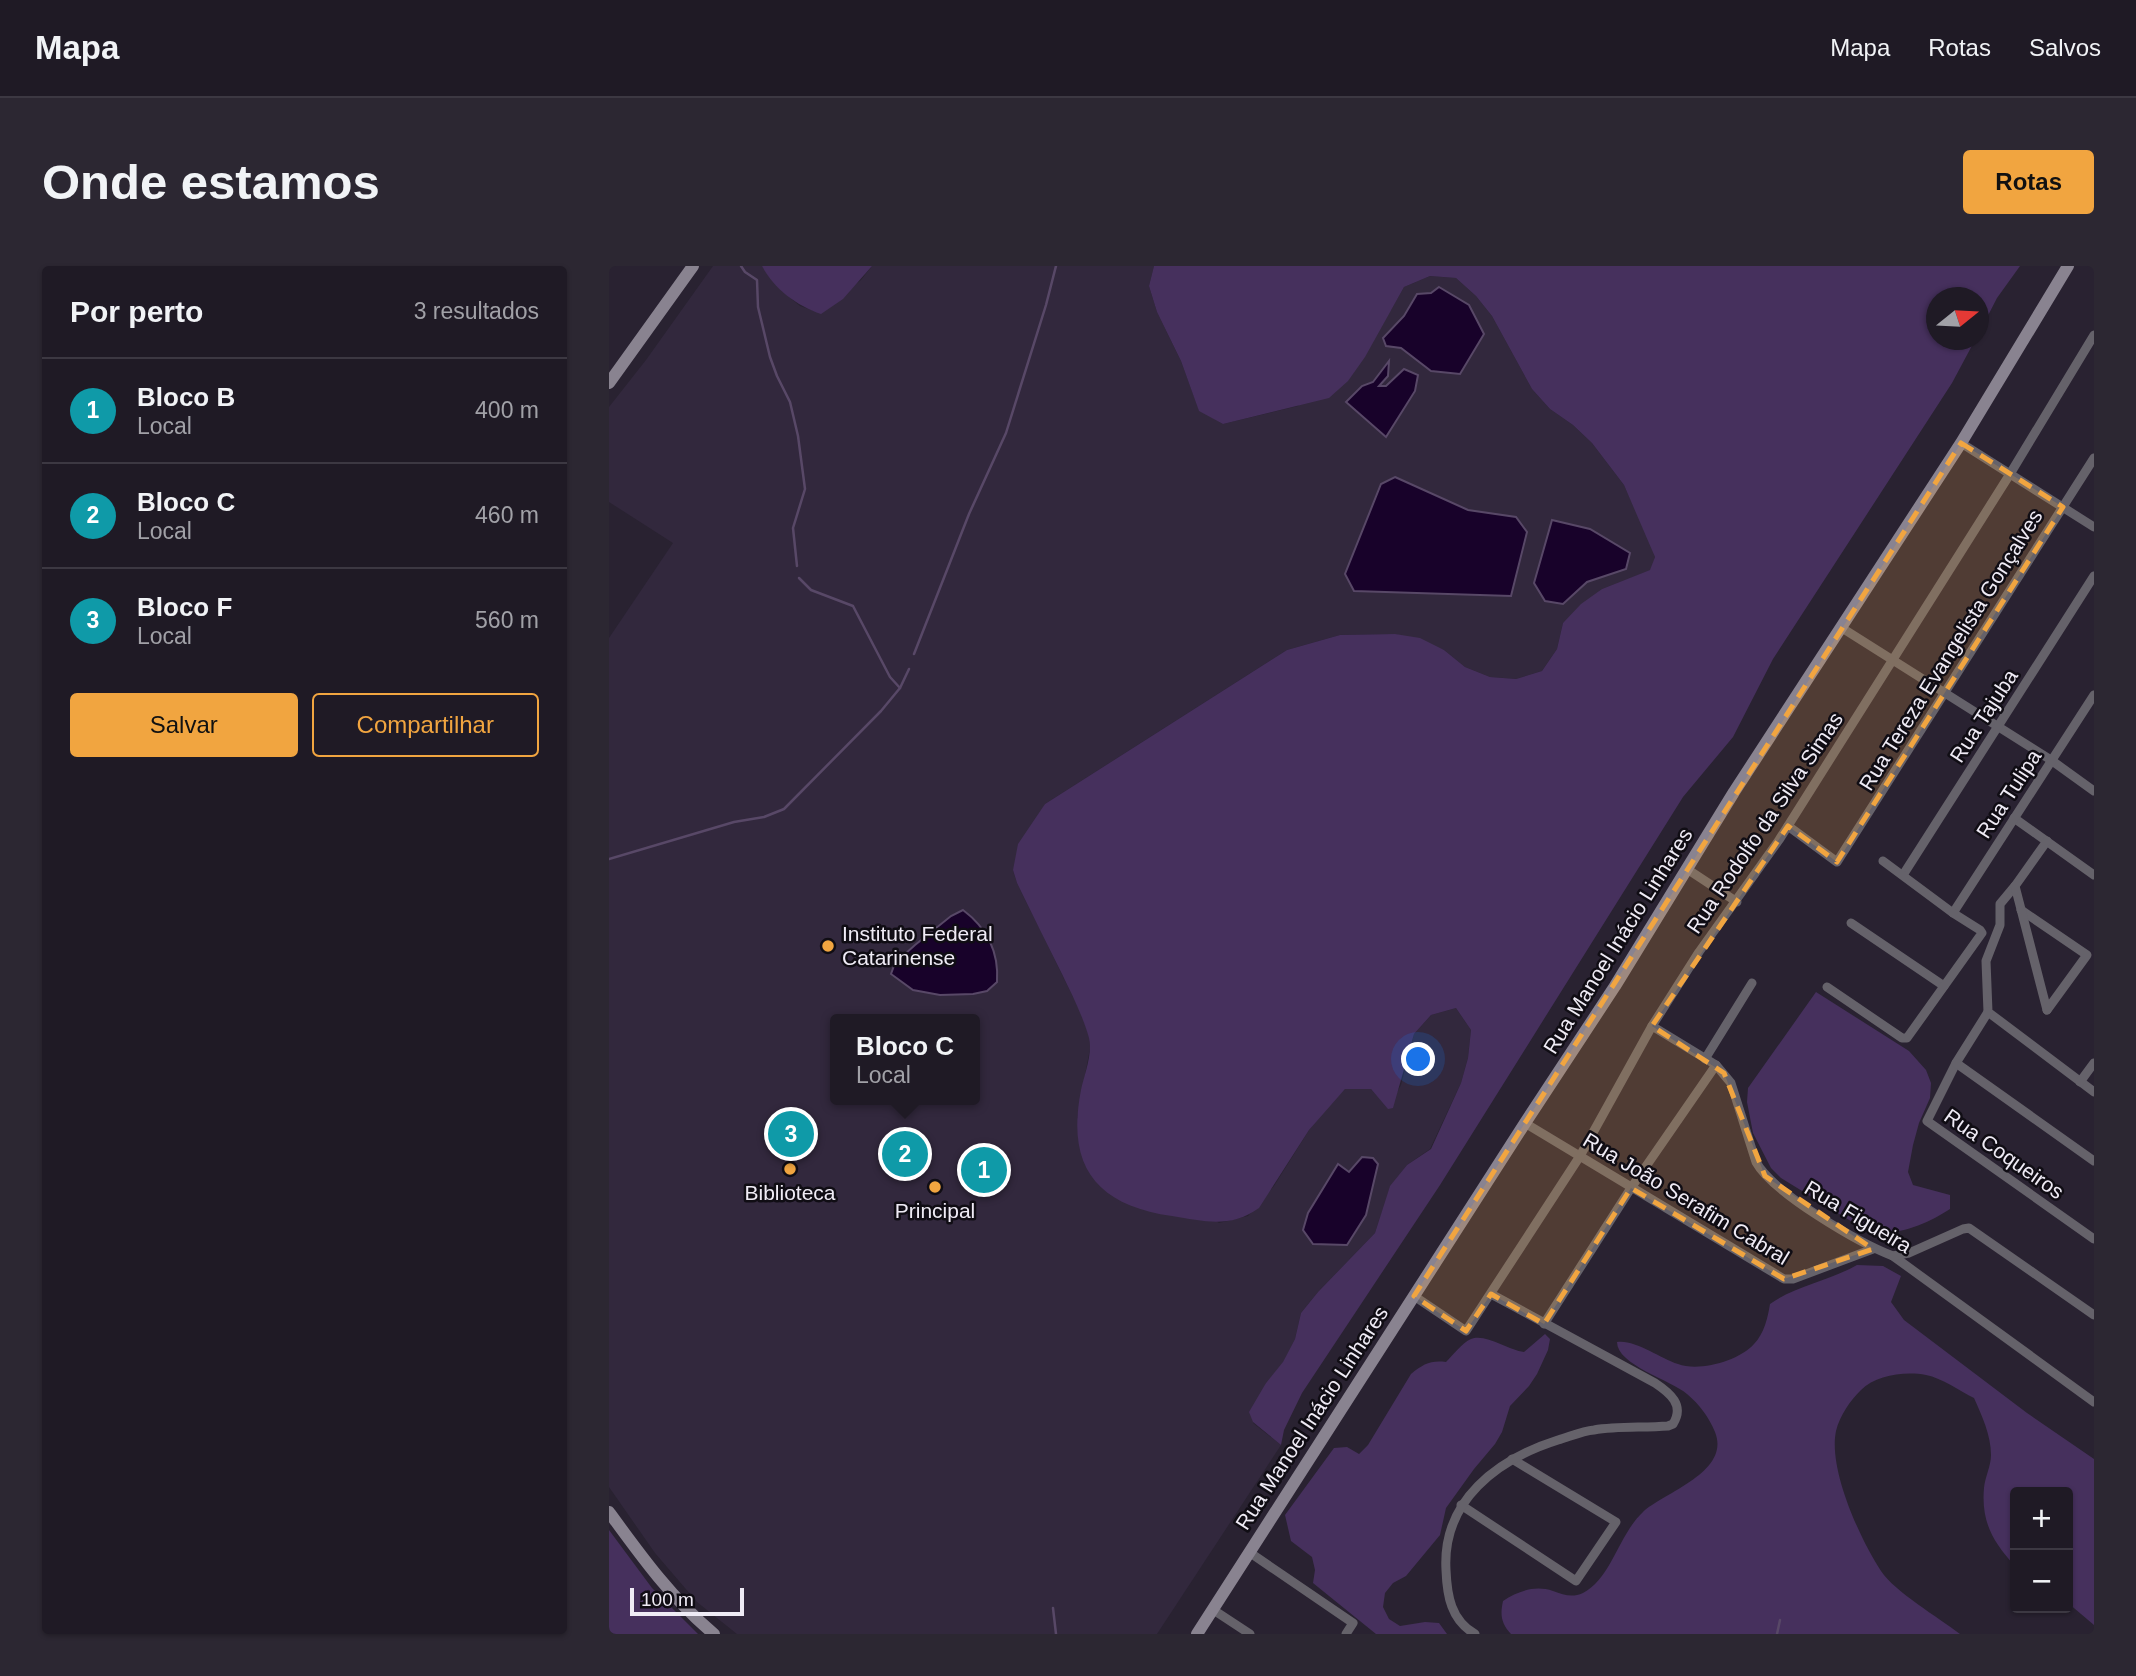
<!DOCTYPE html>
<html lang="pt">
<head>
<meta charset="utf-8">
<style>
  body { margin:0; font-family:Helvetica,sans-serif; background:#2c2732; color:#f1f3f6 }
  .controls { position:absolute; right:21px; bottom:21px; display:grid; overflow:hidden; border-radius:7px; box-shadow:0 2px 5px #0004 }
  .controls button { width:63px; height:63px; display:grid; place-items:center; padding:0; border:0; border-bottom:2px solid #3c3842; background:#1f1a25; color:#f1f3f6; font:35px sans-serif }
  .compass { position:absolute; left:1317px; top:21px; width:63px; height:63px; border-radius:50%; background:#1f1a25; box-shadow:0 2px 5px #0004; rotate:72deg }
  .scale { position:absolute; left:21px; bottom:18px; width:114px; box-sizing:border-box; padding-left:7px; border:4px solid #efebf5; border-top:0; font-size:19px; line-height:24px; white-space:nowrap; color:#efebf5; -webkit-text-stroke:5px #100d14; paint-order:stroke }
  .you { position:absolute; left:810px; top:794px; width:24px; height:24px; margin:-18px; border:5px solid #fff; border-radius:50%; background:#1a73e8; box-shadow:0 0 0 10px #1a73e833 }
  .badge { display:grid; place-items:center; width:46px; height:46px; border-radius:50%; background:#f1a540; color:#fff; font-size:23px; font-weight:700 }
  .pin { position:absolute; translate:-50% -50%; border:4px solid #fff; box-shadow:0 2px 7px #0006 }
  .popup { position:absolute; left:221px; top:748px; width:150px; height:91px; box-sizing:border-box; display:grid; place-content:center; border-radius:7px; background:#1f1a25; filter:drop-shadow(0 2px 5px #0005); font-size:23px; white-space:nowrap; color:#a1a1a7 }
  .popup b { font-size:26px; color:#f1f3f6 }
  .popup::after { content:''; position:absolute; left:50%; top:100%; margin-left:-14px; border:14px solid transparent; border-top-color:#1f1a25 }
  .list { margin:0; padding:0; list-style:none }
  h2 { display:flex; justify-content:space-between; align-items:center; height:91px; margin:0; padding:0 28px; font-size:30px }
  h2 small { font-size:23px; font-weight:400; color:#a1a1a7 }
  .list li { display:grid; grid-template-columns:46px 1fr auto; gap:21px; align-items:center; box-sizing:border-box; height:105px; padding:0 28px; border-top:2px solid #3c3842 }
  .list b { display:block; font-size:26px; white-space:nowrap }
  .list p { margin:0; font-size:23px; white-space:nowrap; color:#a1a1a7 }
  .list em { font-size:23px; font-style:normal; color:#a1a1a7 }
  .actions { display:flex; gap:14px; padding:21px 28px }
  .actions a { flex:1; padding:16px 0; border:2px solid #f1a540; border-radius:7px; text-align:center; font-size:24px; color:#f1a540 }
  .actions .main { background:#f1a540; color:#111 }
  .map { position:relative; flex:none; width:1485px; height:1368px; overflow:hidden; border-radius:7px }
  header { display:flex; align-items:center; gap:42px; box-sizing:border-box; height:98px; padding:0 35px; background:#1f1a25; border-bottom:2px solid #3c3842 }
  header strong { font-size:33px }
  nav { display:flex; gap:38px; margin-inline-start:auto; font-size:24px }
  .intro { display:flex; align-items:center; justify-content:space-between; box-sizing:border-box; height:168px; padding:0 42px }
  h1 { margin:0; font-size:49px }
  .button { padding:18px 32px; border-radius:7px; background:#f1a540; color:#111; font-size:24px; font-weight:700 }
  main { display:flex; gap:42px; padding:0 42px }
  aside { flex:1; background:#1f1a25; border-radius:7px; box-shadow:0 2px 5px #0004 }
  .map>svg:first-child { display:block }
  .built { fill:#32283d; fill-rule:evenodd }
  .green { fill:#46305d }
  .water { fill:#18022a; stroke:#584867; stroke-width:2 }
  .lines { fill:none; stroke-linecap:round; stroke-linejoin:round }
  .stream { stroke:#584867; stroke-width:2.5 }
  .street { stroke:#65626a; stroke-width:9 }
  .secondary { stroke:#898390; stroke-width:12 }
  .marked { fill:#f1a540; fill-opacity:0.2; stroke:#f1a540; stroke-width:5; stroke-dasharray:14 9; stroke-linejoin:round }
  .poi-dot { fill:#f1a540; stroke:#100d14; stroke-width:2.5 }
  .labels { text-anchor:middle; stroke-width:5; stroke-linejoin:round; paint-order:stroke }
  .street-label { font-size:21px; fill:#efebf5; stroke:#100d14 }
  .poi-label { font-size:21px; fill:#efebf5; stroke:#100d14 }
</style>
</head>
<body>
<header>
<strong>Mapa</strong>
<nav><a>Mapa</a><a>Rotas</a><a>Salvos</a></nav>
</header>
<div class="intro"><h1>Onde estamos</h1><a class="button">Rotas</a></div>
<main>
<aside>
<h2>Por perto<small>3 resultados</small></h2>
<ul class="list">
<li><span class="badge" style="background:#0f9aa8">1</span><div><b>Bloco B</b><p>Local</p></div><em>400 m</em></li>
<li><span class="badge" style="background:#0f9aa8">2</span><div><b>Bloco C</b><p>Local</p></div><em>460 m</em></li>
<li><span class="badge" style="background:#0f9aa8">3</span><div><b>Bloco F</b><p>Local</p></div><em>560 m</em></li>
</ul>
<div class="actions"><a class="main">Salvar</a><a>Compartilhar</a></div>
</aside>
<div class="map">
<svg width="1485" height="1368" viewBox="0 0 1485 1368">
  <rect width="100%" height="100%" fill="#292231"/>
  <path class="built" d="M104 0H153L174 26 191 40 212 47 252 14 263 0H545L540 20 548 46 572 95 590 144 614 158 689 140 782 44 795 21 821 10 847 12 867 30 883 50 923 123 941 143 964 159 983 177 1015 219 1038 269 1046 291 1042 304 993 323 954 357 948 383 933 405 907 413 881 411 856 401 835 384 786 368 731 369 678 384 436 538 404 604 408 617 474 751 482 777 468 852 610 957 639 950 665 920 700 864 717 842 736 823H762L779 842 792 819 805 768 822 749 847 742 862 764 859 792 852 817 821 883 798 899 781 921 766 967 709 1026 692 1047 686 1073 674 1097 657 1117 644 1157 672 1179 548 1368H128L88 1336 46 1287 0 1221V372L64 277 0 236V141L37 94ZM226 753H366V834H226Z"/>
  <g class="green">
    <path d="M153 0H263L234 33 212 48C188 40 165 23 153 0Z"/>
    <path d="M545 0H1411L1388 32 1370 67V32H1328V74H1366L1343 117 1164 393 1124 471 1074 531 831 919 693 1127 675 1164 672 1179 644 1156 640 1146 657 1117 674 1096 686 1073 692 1047 709 1026 766 967 781 920 798 899 822 883 852 817 859 792 862 764 847 742 822 749 805 768 784 842 779 843 762 823H736L700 864 650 942C621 963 595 955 563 950 487 939 457 900 472 824 475 810 484 787 480 772 474 750 463 729 453 708 438 678 423 648 408 617L404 604 409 578 436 538 678 384 731 369 786 368 811 372 835 384 856 401 881 411 907 413 933 405 948 383 954 357 972 338 993 323 1041 304 1046 291 1015 219 983 177 964 159 941 143 923 123 883 50 867 30 847 12 821 10 795 21 756 91 739 115 720 132 614 158 590 145 572 95 548 46 540 20Z"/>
    <path d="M1207 726 1300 785 1317 804 1322 817 1321 832 1310 857 1304 879 1299 906 1304 919 1341 929V943C1318 958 1286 972 1258 965L1172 912 1162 902 1144 867 1138 836 1139 822Z"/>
    <path d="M1248 999 1274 1000 1292 1010 1282 1036 1295 1054 1418 1147 1485 1193V1359L1459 1337V1226H1406V1300C1384 1276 1372 1256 1375 1222 1376 1211 1382 1200 1382 1189 1382 1169 1373 1150 1365 1132 1351 1125 1333 1112 1317 1109 1296 1105 1267 1109 1252 1124 1241 1135 1231 1149 1227 1165 1219 1203 1251 1273 1272 1305 1286 1326 1329 1351 1351 1368H902C892 1357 891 1349 894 1335 909 1325 926 1319 944 1325 955 1329 963 1332 974 1327 1002 1313 1010 1268 1034 1246 1056 1226 1122 1206 1106 1166 1100 1151 1090 1138 1078 1128 1062 1114 1008 1099 1008 1076 1025 1073 1051 1092 1069 1098 1090 1106 1130 1095 1145 1078 1155 1068 1159 1051 1161 1038 1188 1019 1220 1015 1248 999Z"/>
    <path d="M936 1068 941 1073 939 1084 928 1108 920 1120 901 1140 893 1166 886 1178 865 1203 837 1242 831 1269 797 1310 784 1317 776 1327 774 1341 780 1353 791 1360 816 1356 830 1357 838 1368H767L704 1317 706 1304 703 1291 682 1275 676 1249 725 1182 738 1181 750 1188 759 1179 802 1108C814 1098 822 1094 837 1096 844 1089 853 1077 862 1073 876 1067 899 1084 915 1086Z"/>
    <polygon points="0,1264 43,1322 89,1368 0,1368"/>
  </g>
  <g class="water">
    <polygon points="830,21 860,39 875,68 851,108 822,105 792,82 777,80 774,72 795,50 808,28 822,27"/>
    <polygon points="780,95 779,110 770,120 777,120 795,103 809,109 806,125 777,171 737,136 753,120 764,116"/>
    <polygon points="786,211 859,244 907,251 918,266 902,330 745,325 736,308 772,218"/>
    <polygon points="943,254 981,263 1021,287 1017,303 978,316 954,338 936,335 925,317"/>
    <path d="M354 644C378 662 390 687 388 716L378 725 364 728 331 729 304 724 282 708 286 697 306 679 342 650Z"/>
    <polygon points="753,891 764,892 769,898 757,949 738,979 704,978 694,964 699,947 729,898 740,906"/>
  </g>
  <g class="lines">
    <g class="stream">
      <polyline points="132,0 136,6 148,14 149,41 161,91 168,110 181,136 189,170 196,223 184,262 188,300"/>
      <polyline points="190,312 202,324 244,340 281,411 291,422"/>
      <polyline points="305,388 360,248 397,167 437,39 447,0"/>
      <polyline points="0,593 125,556 155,551 175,543 272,445 291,422 300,403"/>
      <polyline points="444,1342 447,1368"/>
      <polyline points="1168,1368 1171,1354"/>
    </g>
    <g class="street">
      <polyline points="1352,177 1485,261"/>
      <polyline points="1233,362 1442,494 1485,525"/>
      <polyline points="1405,552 1485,609"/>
      <polyline points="1179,560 1228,596 1485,192"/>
      <polyline points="1078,603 1128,636"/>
      <polyline points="1294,609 1485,310"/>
      <polyline points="1406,620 1391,638 1391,659 1377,695 1379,746 1485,826"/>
      <polyline points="1412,644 1478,689 1438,744"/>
      <polyline points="1344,647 1485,429"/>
      <polyline points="1242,657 1335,720"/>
      <polyline points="1218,721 1293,772 1298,772 1373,667 1371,664 1344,647 1274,595"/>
      <polyline points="1438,744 1406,620 1438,575"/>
      <polyline points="1379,746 1347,797 1318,855 1485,973"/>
      <path d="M1043 760 1107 799 1122 817 1147 896C1164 927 1250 977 1284 990L1485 1136"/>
      <polyline points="1096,793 1143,717"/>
      <polyline points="1347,797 1485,895"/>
      <polyline points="1471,816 1485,797"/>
      <polyline points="916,857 1175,1013 1184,1013 1264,983"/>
      <polyline points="1284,990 1300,987 1354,963 1360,962 1485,1049"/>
      <polyline points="805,1030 857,1065 971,890 1043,760 1090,686 1170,574 1401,208 1485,69"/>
      <polyline points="935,1058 1022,922 1107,799"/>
      <polyline points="852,1239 967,1315 1007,1256 903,1193"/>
      <polyline points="640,1286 744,1357 737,1368"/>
      <polyline points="603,1343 641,1368"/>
      <path d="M866 1368C842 1354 838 1330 837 1304 833 1234 889 1193 949 1174 960 1171 973 1165 985 1164 1009 1160 1034 1162 1059 1160L1064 1158C1076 1139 1061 1127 1046 1117L882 1028"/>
    </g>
    <g class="secondary">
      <polyline points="0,117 84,0"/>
      <path d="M0 1246C32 1290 63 1333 105 1368"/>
      <polyline points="588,1368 916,857 1006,720 1125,526 1352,177 1459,0"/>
    </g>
  </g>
  <path class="marked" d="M1352 177 1454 241 1228 596 1179 560 1043 760 1115 807 1156 910 1264 983 1175 1013 1022 922 935 1058 882 1028 857 1065 805 1030Z"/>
  <g class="poi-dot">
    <circle cx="219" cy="680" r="7"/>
    <circle cx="181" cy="903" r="7"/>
    <circle cx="326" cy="921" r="7"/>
  </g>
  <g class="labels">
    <g class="street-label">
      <text transform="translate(1342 384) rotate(-58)" y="7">Rua Tereza Evangelista Gonçalves</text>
      <text transform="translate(1375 450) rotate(-57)" y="7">Rua Tajuba</text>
      <text transform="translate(1400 528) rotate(-57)" y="7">Rua Tulipa</text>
      <text transform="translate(1156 557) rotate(-56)" y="7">Rua Rodolfo da Silva Simas</text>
      <text transform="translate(1009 675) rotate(-58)" y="7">Rua Manoel Inácio Linhares</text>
      <text transform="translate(1395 888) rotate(35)" y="7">Rua Coqueiros</text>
      <text transform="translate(1077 933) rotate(31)" y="7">Rua João Serafim Cabral</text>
      <text transform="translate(1249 951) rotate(31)" y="7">Rua Figueira</text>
      <text transform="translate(703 1152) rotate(-57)" y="7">Rua Manoel Inácio Linhares</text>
    </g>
    <g class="poi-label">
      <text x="233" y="675" text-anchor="start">Instituto Federal<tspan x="233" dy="24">Catarinense</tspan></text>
      <text x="181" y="934">Biblioteca</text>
      <text x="326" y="952">Principal</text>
    </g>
  </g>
</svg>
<div class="controls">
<button>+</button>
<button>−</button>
</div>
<svg class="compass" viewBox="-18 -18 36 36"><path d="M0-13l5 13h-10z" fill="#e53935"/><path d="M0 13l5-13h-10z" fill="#a1a1a7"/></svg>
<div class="scale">100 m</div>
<div class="you"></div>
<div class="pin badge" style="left:375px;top:904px;background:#0f9aa8">1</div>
<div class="pin badge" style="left:296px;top:888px;background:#0f9aa8">2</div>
<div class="popup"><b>Bloco C</b>Local</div>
<div class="pin badge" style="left:182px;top:868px;background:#0f9aa8">3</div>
</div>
</main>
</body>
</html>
